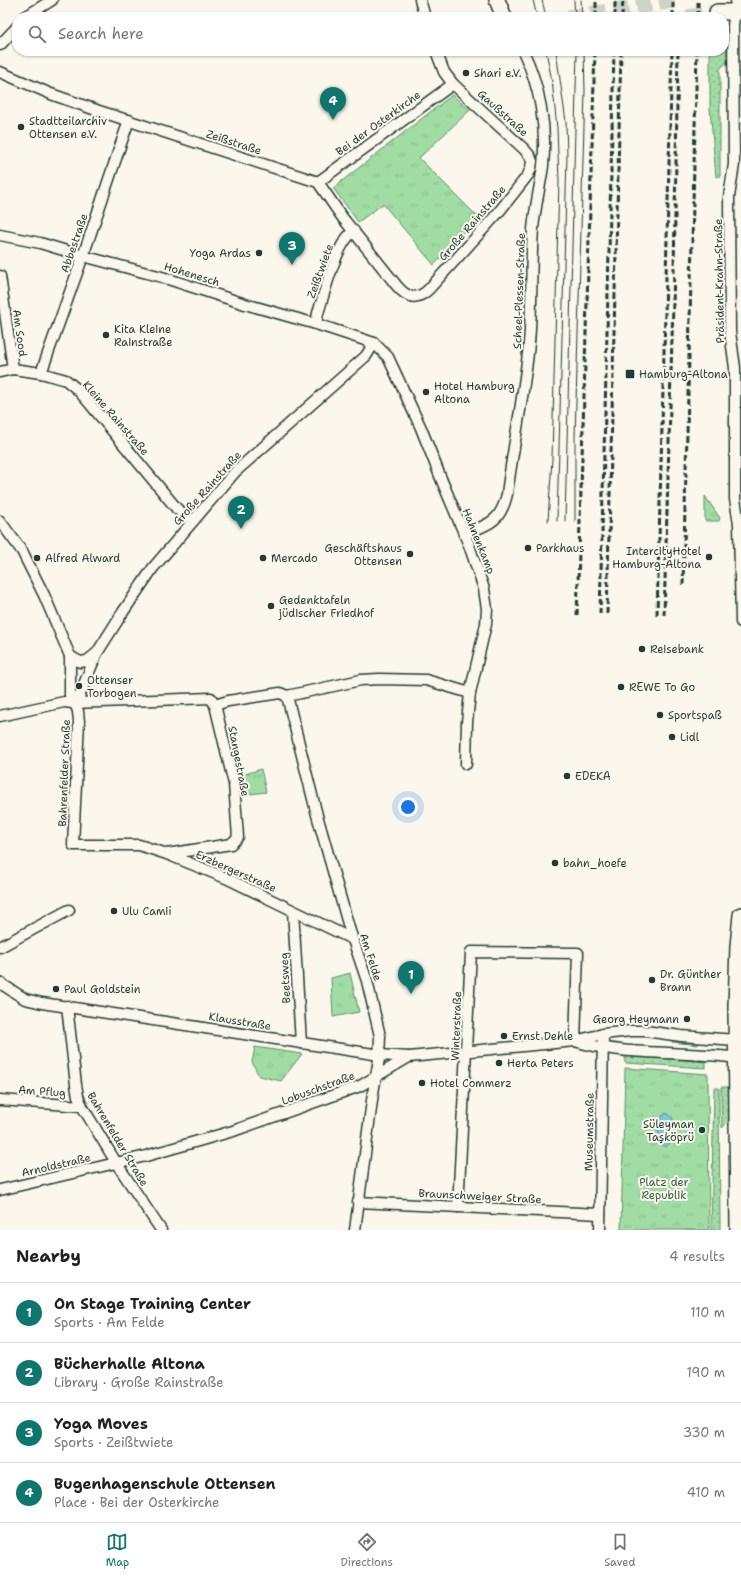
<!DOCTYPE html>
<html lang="en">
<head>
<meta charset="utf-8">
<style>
  body { margin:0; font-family:"Shantell Sans",sans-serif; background:#f2f2f2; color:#222 }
  .you { position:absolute; left:408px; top:807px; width:14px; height:14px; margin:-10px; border:3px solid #fff; border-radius:50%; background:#1a73e8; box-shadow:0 0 0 6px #1a73e833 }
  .badge { display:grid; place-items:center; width:26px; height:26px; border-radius:50%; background:#0f766e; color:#fff; font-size:13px; font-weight:700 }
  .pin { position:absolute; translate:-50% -33px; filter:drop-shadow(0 1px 2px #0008) }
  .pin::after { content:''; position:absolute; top:21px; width:14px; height:12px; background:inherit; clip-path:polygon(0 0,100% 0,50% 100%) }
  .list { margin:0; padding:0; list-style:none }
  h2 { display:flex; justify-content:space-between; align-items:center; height:52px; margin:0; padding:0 16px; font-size:17px }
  h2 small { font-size:13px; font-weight:400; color:#767676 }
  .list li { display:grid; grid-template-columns:26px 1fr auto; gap:12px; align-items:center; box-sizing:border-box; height:60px; padding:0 16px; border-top:1px solid #e0e0e0 }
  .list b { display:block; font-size:15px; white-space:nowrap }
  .list p { margin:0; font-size:13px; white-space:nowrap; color:#767676 }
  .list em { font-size:13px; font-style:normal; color:#767676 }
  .icon { flex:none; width:22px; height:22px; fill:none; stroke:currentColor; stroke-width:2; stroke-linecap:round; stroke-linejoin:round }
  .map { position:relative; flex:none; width:741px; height:1230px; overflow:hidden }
  .search { position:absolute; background:#fff; box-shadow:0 1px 3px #0004; left:12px; right:12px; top:12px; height:44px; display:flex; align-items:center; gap:10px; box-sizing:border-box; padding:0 14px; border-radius:16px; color:#767676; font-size:15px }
  .sheet { height:292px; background:#fff }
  nav { display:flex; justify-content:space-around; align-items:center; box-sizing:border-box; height:56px; border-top:1px solid #e0e0e0; background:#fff; font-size:11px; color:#767676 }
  nav a { display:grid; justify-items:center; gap:2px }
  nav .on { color:#0f766e }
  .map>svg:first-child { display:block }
  .grass { fill:url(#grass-dots); stroke:#608c6c }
  .park { fill:url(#park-tufts); stroke:#608c6c }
  .water { fill:#7dc7dd; stroke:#579099 }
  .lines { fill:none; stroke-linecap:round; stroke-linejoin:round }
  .secondary-tunnel { stroke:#cfd2c7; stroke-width:15; stroke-dasharray:15 8; stroke-linecap:butt }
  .street-casing { stroke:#1f3d34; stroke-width:13 }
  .secondary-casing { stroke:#1f3d34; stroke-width:18 }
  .street { stroke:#fbf7ec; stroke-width:10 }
  .secondary { stroke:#fbf7ec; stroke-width:15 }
  .tram { stroke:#1f3d34; stroke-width:1 }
  .rail { stroke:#1f3d34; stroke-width:3; stroke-dasharray:6 3; stroke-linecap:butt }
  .poi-dot { fill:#1f3d34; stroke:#fbf7ec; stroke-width:1.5 }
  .labels { text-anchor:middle; stroke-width:4; stroke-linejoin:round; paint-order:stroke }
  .poi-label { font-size:11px; fill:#1f3d34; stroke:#fbf7ec; text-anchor:start }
  .street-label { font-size:11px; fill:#1f3d34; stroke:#fbf7ec }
  .park-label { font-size:11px; fill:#395d4a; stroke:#fbf7ec }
</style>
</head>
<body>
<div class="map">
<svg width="741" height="1230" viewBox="0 0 741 1230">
  <defs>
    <pattern id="grass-dots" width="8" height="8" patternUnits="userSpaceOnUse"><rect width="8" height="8" fill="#a0dca3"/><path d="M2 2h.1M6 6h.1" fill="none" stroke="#89be8d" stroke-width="1.8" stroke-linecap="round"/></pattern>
    <pattern id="park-tufts" width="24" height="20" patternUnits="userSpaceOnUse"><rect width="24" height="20" fill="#a0dca3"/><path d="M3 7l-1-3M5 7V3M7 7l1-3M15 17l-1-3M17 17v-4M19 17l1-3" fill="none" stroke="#89be8d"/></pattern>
  </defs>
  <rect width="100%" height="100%" fill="#fbf7ec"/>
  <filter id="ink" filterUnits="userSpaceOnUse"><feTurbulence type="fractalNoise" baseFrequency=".025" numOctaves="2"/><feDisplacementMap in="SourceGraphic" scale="8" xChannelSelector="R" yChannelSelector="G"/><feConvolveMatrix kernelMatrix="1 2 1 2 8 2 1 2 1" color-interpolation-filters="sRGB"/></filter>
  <g filter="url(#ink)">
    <g class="grass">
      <polygon points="724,43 726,43 728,61 720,69 720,176 716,177 710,109 710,51 724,51"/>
      <polygon points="672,1038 698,1040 698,1045 672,1042"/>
      <polygon points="625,1055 706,1062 706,1068 625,1063"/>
      <polygon points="721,1087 730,1087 730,1120 722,1128"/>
      <polygon points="714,1088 719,1088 720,1230 711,1230"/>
    </g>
    <g class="park">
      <polygon points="452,95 470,110 419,158 478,217 434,265 383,204 358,222 333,188"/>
      <polygon points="705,496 720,518 719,521 705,521"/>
      <polygon points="261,769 266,792 243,795 239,776"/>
      <polygon points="350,973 359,1012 333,1017 331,978"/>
      <polygon points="255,1047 302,1054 281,1081 259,1076 252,1062"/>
      <polygon points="625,1068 708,1074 709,1230 621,1230"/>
    </g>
    <path class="water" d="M666 1113C676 1116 674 1129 674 1139L666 1147C654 1141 657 1119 666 1113Z"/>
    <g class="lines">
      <g class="secondary-tunnel">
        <polyline points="568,17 681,0"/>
        <polyline points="687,17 717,12"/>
      </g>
      <defs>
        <g id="street">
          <polyline points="420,0 425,17"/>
          <polyline points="736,0 733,26 734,164 729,197 730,332 735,368 735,499 739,524 741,622"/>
          <polyline points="25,17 52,0"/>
          <polyline points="0,45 17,27"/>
          <path d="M0 72 51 94 99 111 318 182 342 217 397 286C407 298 417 301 429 289L498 213 528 175 531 168 532 161 530 156 524 149 453 84 444 72 436 51"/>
          <polyline points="318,182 453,84"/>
          <polyline points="0,235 40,243 83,256 162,277 245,304 316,324 374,343 388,357 421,428 442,481 469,545 484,589 487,609 486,624 470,693 467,722 466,764"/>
          <polyline points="0,276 13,369"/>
          <path d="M316 324 318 313C325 292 336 243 354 231"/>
          <polyline points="0,372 13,369 41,373 66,380 78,390 91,405 177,509 193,521"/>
          <polyline points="41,373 83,256 129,120"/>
          <polyline points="0,521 22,551 44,595 70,656 80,662 87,661 97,653 121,615 153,568 235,472 366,356 374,343"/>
          <path d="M464 534C488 525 501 522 507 494 513 447 523 400 528 353 533 312 530 271 533 229 535 208 540 187 543 166 547 127 540 86 523 51"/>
          <polyline points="70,656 70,695 73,703 76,706 78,711 79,722 73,845 139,845 167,854 226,878 352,939"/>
          <polyline points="287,696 317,815 350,931 367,981 380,1036 379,1059 373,1093 355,1230"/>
          <polyline points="73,703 78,699 96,655"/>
          <polyline points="215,705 228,701 280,693 287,696 361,680 379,679 426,680 470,693"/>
          <polyline points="0,716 64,702 73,703 211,698 215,705 234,784 238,837 231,844 167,854"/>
          <polyline points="293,911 301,1043"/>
          <polyline points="0,947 69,910"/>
          <polyline points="0,983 25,999 42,1003 380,1055 409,1057"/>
          <polyline points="67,1006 76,1085 78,1096 82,1106 117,1164 161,1230"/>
          <path d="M575 1041C625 1057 684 1050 737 1058"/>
          <polyline points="0,1100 82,1106"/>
          <polyline points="0,1190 146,1156 233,1131 360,1086 409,1057 575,1041 603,1034 631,1031 645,1031 681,1036 736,1040"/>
          <polyline points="358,1202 600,1214"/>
          <polyline points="458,1207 471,952 578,953 575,1041"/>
          <polyline points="600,1230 603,1034"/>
        </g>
        <g id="secondary">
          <polyline points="497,0 504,17"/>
          <polyline points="717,12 741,12"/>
          <polyline points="738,1230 736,1006 738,946 741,915"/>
        </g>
      </defs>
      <use href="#street" class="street-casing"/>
      <use href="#secondary" class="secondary-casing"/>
      <use href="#street" class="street"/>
      <use href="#secondary" class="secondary"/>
      <g class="tram">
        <polyline points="533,0 537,17"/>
        <polyline points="542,0 546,17"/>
        <polyline points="574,0 575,17"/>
        <polyline points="581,0 582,17"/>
        <polyline points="546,51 553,86"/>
        <polyline points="556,51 566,122 567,156 557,521"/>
        <polyline points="548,521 552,459 559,180 557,128 552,80"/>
        <polyline points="565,521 577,51"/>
        <polyline points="575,521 575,437 585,91 584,51"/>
      </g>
      <g class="rail">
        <polyline points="596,17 596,0"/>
        <polyline points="615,17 615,0"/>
        <polyline points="622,17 623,0"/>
        <polyline points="673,17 673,0"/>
        <polyline points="698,17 698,0"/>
        <polyline points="683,585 697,51"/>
        <polyline points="600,614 614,51"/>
        <polyline points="607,614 621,51"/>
        <polyline points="577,615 595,51"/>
        <polyline points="657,615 672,51"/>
        <polyline points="664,615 674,269 678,51"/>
      </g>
    </g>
  </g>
  <g class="poi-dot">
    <circle cx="466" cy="73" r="4"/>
    <circle cx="21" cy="127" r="4"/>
    <circle cx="259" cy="253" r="4"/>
    <circle cx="106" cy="335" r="4"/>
    <rect x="625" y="369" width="10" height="10" rx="2"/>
    <circle cx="426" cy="392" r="4"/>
    <circle cx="528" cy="548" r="4"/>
    <circle cx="410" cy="554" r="4"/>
    <circle cx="709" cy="557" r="4"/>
    <circle cx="37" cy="558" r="4"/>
    <circle cx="263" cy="558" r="4"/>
    <circle cx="271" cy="606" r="4"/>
    <circle cx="642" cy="649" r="4"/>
    <circle cx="79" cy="686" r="4"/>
    <circle cx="621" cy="687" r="4"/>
    <circle cx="660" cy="715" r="4"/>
    <circle cx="672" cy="737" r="4"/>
    <circle cx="567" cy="776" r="4"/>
    <circle cx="555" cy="863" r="4"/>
    <circle cx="114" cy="911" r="4"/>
    <circle cx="652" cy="980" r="4"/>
    <circle cx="56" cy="989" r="4"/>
    <circle cx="687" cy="1019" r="4"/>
    <circle cx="504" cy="1036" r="4"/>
    <circle cx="499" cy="1063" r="4"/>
    <circle cx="422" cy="1083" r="4"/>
    <circle cx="702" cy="1130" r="4"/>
  </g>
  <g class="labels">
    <g class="poi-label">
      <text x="474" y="77">Shari e.V.</text>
      <text x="29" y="125">Stadtteilarchiv<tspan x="29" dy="13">Ottensen e.V.</tspan></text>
      <text x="251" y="257" text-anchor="end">Yoga Ardas</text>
      <text x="114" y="333">Kita Kleine<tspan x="114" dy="13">Rainstraße</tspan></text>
      <text x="639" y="378">Hamburg-Altona</text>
      <text x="434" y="390">Hotel Hamburg<tspan x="434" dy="13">Altona</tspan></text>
      <text x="402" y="552" text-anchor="end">Geschäftshaus<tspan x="402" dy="13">Ottensen</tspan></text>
      <text x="536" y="552">Parkhaus</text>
      <text x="701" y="555" text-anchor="end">IntercityHotel<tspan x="701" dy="13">Hamburg-Altona</tspan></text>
      <text x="45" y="562">Alfred Alward</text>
      <text x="271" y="562">Mercado</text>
      <text x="279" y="604">Gedenktafeln<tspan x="279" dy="13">jüdischer Friedhof</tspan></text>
      <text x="650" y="653">Reisebank</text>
      <text x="87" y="684">Ottenser<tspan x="87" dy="13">Torbogen</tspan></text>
      <text x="629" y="691">REWE To Go</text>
      <text x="668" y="719">Sportspaß</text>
      <text x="680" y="741">Lidl</text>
      <text x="575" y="780">EDEKA</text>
      <text x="563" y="867">bahn_hoefe</text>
      <text x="122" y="915">Ulu Camii</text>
      <text x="660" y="978">Dr. Günther<tspan x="660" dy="13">Brann</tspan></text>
      <text x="64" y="993">Paul Goldstein</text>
      <text x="679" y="1023" text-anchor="end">Georg Heymann</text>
      <text x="512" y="1040">Ernst Dehle</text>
      <text x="507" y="1067">Herta Peters</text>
      <text x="430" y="1087">Hotel Commerz</text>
      <text x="694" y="1128" text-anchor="end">Süleyman<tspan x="694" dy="13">Taşköprü</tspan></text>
    </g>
    <g class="street-label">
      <text transform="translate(503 113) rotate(42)" y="4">Gaußstraße</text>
      <text transform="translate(378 123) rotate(-36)" y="4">Bei der Osterkirche</text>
      <text transform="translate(234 142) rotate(18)" y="4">Zeißstraße</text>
      <text transform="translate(472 223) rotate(-49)" y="4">Große Rainstraße</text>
      <text transform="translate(74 243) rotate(-71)" y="4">Abbestraße</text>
      <text transform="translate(320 271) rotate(-70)" y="4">Zeißtwiete</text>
      <text transform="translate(192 274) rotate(17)" y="4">Hohenesch</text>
      <text transform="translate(719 281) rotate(-91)" y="4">Präsident-Krahn-Straße</text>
      <text transform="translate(519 291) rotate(-88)" y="4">Scheel-Plessen-Straße</text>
      <text transform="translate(20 333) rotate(82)" y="4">Am Sood</text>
      <text transform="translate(116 418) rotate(49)" y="4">Kleine Rainstraße</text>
      <text transform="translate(207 488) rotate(-48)" y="4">Große Rainstraße</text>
      <text transform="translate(479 541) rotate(68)" y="4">Hahnenkamp</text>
      <text transform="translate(239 761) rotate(79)" y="4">Stangestraße</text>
      <text transform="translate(64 773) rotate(-88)" y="4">Bahrenfelder Straße</text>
      <text transform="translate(236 871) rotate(24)" y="4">Erzbergerstraße</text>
      <text transform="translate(371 957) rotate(72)" y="4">Am Felde</text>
      <text transform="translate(285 978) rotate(-93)" y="4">Beetsweg</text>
      <text transform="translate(240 1021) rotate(9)" y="4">Klausstraße</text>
      <text transform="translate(456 1026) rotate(-88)" y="4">Winterstraße</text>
      <text transform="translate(318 1088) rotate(-20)" y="4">Lobuschstraße</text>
      <text transform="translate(42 1091) rotate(4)" y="4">Am Pflug</text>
      <text transform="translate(589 1132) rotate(-89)" y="4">Museumstraße</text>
      <text transform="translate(118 1139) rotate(59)" y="4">Bahrenfelder Straße</text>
      <text transform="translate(56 1165) rotate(-13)" y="4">Arnoldstraße</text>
      <text transform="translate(480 1196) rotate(3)" y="4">Braunschweiger Straße</text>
    </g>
    <g class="park-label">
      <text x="664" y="1186">Platz der<tspan x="664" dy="13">Republik</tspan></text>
    </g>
  </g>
</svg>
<div class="you"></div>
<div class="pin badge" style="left:411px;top:994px">1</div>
<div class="pin badge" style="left:241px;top:529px">2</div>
<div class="pin badge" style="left:292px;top:265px">3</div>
<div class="pin badge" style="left:333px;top:120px">4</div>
<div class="search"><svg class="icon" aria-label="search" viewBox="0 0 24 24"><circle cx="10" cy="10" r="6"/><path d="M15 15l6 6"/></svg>Search here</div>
</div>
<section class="sheet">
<h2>Nearby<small>4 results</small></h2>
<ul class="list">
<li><span class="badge">1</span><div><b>On Stage Training Center</b><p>Sports · Am Felde</p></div><em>110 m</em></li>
<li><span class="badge">2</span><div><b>Bücherhalle Altona</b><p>Library · Große Rainstraße</p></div><em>190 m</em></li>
<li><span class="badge">3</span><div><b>Yoga Moves</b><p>Sports · Zeißtwiete</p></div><em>330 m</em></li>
<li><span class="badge">4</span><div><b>Bugenhagenschule Ottensen</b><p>Place · Bei der Osterkirche</p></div><em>410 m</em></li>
</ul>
</section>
<nav>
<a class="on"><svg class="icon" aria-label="map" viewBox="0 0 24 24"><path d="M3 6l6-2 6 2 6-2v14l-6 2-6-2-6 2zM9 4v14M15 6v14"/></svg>Map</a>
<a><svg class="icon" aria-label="directions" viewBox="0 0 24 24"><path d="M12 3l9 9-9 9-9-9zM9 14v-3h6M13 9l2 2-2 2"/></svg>Directions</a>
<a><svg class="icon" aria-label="saved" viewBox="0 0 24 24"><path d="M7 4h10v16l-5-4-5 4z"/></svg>Saved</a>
</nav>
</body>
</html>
